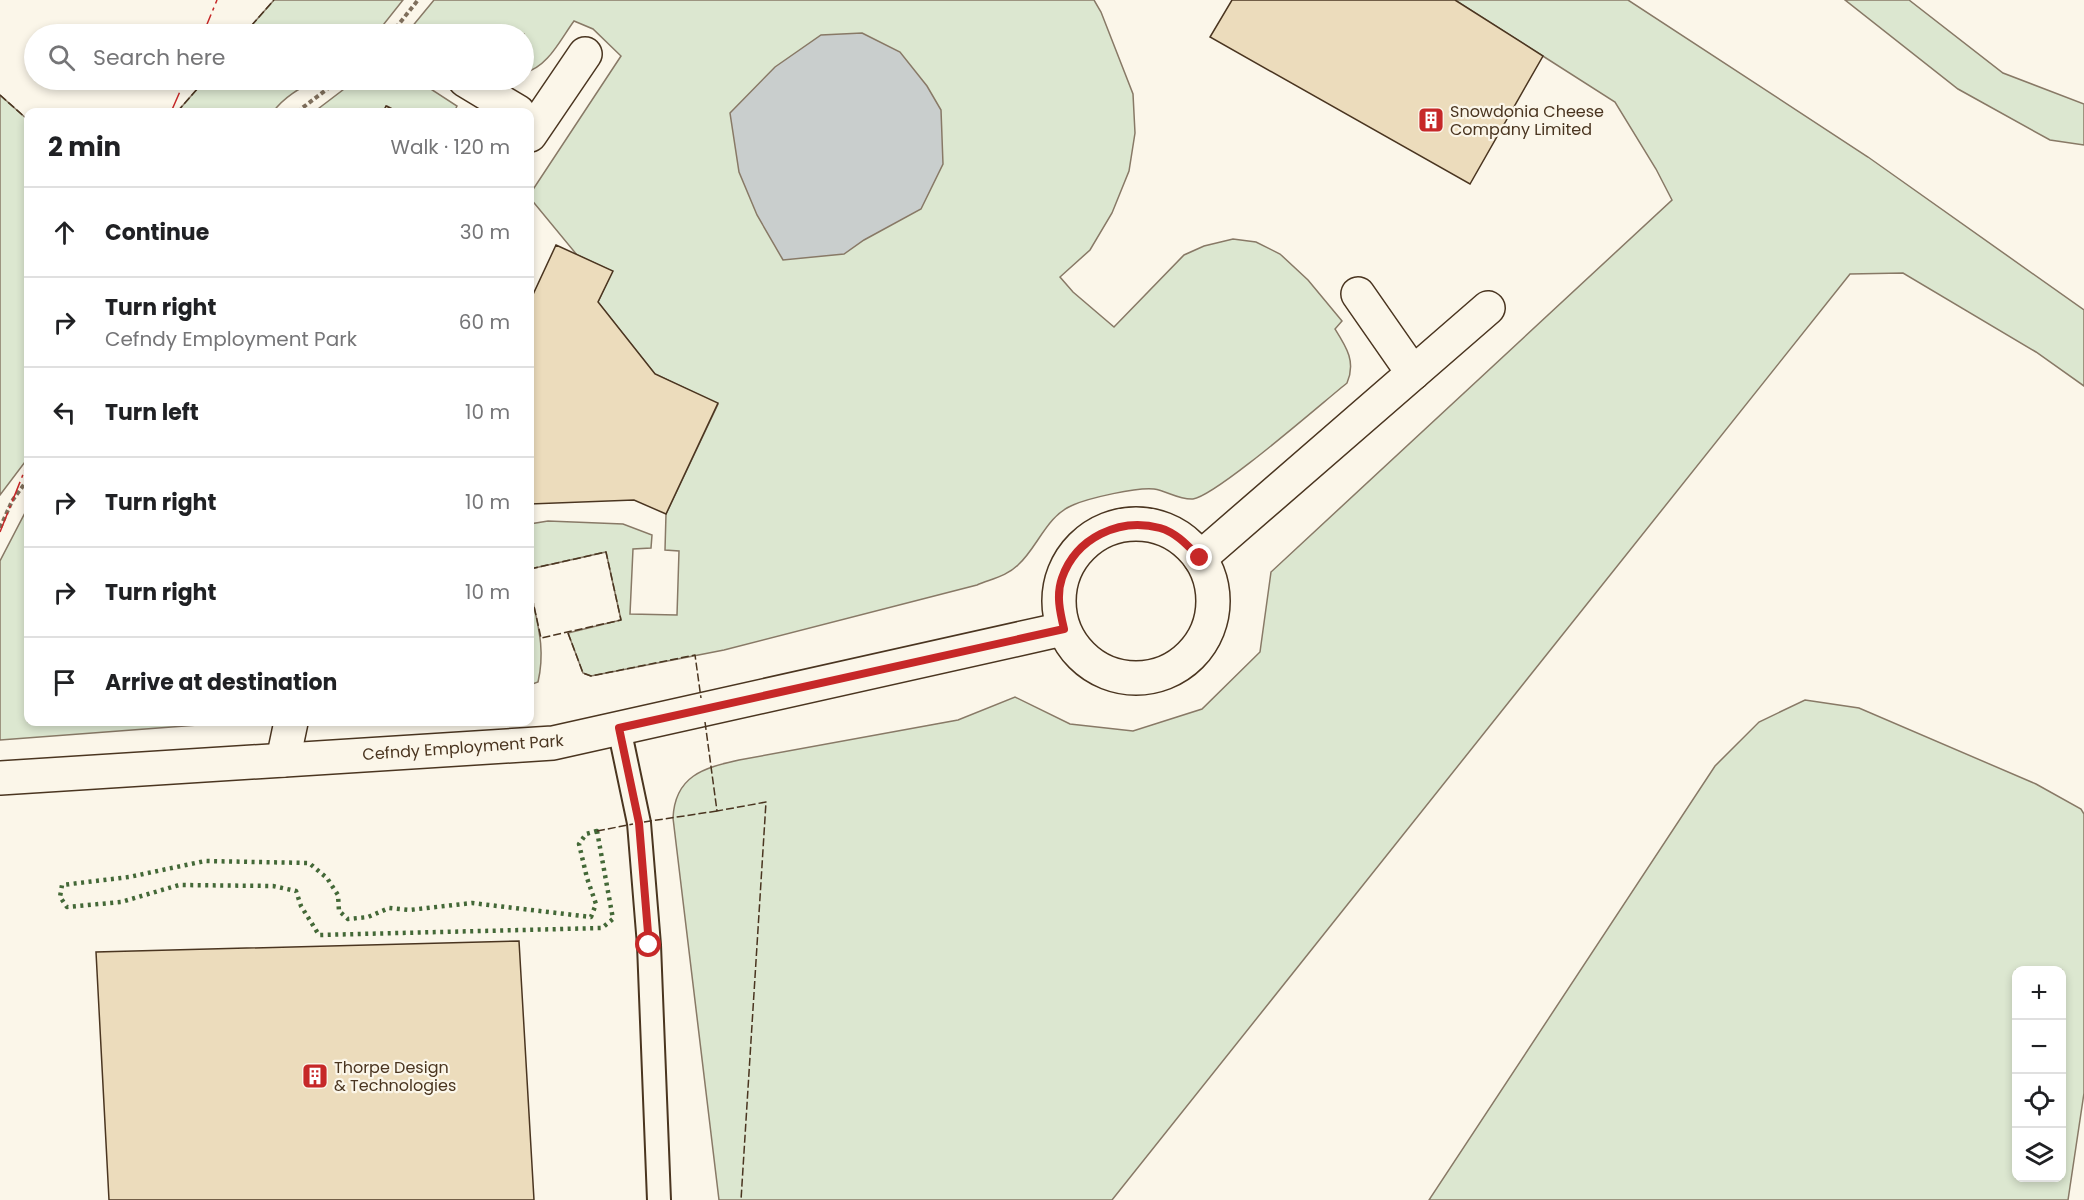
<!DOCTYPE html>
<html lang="en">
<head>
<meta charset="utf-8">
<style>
  body { margin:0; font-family:Poppins,sans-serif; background:#f2f2f2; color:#202124 }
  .controls { position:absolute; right:18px; bottom:18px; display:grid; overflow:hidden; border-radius:12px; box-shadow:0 3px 9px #0003 }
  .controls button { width:54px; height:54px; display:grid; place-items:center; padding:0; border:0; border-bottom:2px solid #e0e0e0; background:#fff; color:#202124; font:30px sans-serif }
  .stop { position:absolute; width:18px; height:18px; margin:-14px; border:4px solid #c62828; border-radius:50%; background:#fff }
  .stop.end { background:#c62828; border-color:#fff; box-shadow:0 2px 6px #0008 }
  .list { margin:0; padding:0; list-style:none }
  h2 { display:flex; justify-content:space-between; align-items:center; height:78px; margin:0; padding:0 24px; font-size:26px }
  h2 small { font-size:20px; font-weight:400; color:#757577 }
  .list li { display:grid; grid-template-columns:39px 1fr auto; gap:18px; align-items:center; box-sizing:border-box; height:90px; padding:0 24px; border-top:2px solid #e0e0e0 }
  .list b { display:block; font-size:22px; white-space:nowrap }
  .list p { margin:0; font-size:20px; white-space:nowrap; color:#757577 }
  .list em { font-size:20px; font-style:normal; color:#757577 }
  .icon { flex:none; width:33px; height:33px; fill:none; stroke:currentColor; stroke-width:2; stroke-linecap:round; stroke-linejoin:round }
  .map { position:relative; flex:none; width:2084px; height:1200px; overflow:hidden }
  .search { position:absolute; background:#fff; box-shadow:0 3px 9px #0003; left:24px; top:24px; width:510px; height:66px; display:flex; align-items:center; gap:15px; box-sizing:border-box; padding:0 21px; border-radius:33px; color:#757577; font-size:22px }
  .panel { position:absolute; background:#fff; box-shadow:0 3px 9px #0003; left:24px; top:108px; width:510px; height:618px; border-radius:12px }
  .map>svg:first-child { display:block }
  .green { fill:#dce7d0; stroke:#887966; stroke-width:1.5; fill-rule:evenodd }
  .water { fill:#c9cecd; stroke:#887966; stroke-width:1.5 }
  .building { fill:#ecdcbc; stroke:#4a3520; stroke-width:1.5 }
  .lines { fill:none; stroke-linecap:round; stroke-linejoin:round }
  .service-casing { stroke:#4a3520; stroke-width:26 }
  .minor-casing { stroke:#4a3520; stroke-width:36 }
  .path { stroke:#7f6f5c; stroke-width:4; stroke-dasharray:4.5 3; stroke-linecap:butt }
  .service { stroke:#fbf6e9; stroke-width:22 }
  .minor { stroke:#fbf6e9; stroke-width:33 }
  .hedge { stroke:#436837; stroke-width:4.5; stroke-dasharray:3 4.5; stroke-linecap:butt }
  .fence { stroke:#4a3520; stroke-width:1.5; stroke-dasharray:8 3; stroke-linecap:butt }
  .power { stroke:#c62828; stroke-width:1.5; stroke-dasharray:21 4.5 3 4.5; stroke-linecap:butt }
  .route { stroke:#c62828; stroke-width:8 }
  .labels { text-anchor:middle; stroke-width:4.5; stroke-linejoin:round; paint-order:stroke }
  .poi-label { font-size:16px; fill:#4a3520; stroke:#fbf6e9; text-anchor:start }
  .street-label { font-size:16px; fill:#4a3520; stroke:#fbf6e9 }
</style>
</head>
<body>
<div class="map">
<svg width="2084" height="1200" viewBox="0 0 2084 1200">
  <rect width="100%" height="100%" fill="#fbf6e9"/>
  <g class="green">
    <polygon points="274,0 403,0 376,34 244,34"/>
    <path d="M434 0H1094L1101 12 1133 94 1135 133 1129 171 1112 213 1090 250 1060 277 1073 292 1114 327 1184 255 1204 246 1233 239 1256 242 1280 254 1308 280 1342 321 1335 329C1347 348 1356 362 1347 383 1322 403 1216 496 1193 499 1179 500 1167 491 1154 489 1137 487 1089 498 1073 505 1046 516 1038 547 1018 565 1007 576 991 579 977 585L724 650 591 676 583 673 568 633 621 620 606 552 530 569V524L548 521 623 524 652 535 651 548 633 549 630 614 677 615 679 551 665 550 666 514 718 404 655 374 598 302 612 271 577 255 530 198V194L621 56 593 29 574 21C560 40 548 67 524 73V34H406Z"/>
    <path d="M1455 0H1628L1868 157 2084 310V386L2036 352 1903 273 1850 274 1112 1200H719L673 818C675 776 703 768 739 760L958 720 1015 697 1070 724 1133 731 1202 709 1260 652 1271 572 1672 200 1656 169 1615 102Z"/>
    <polygon points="1845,0 1909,0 2003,73 2084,104 2084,145 2050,140 1958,89"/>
    <path d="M205 80H316C300 88 284 97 273 112H177Z"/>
    <polygon points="356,80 425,80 423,84 457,106 454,112 398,112 387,106 383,112 314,112"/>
    <polygon points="0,95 28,120 28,458 0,495"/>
    <polygon points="28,507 28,722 218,722 198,725 0,740 0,561"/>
    <path d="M530 588C537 623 546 647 538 682L530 685Z"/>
    <path d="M1805 700 1859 708 2036 784 2081 809 2084 814V1093L2068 1200H1429L1715 766 1759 722ZM2016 970H2062V1178H2016Z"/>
  </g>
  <polygon class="water" points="862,33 900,52 927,86 941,110 943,164 921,209 864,240 844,254 783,260 757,215 739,172 730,113 775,67 821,35"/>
  <g class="building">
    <polygon points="1232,0 1455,0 1543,56 1470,184 1210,37"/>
    <polygon points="386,106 398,112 383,112"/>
    <polygon points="556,245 613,271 598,302 655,374 718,403 666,514 634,500 530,504 530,301"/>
    <polygon points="519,941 534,1200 109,1200 96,952"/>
  </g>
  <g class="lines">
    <defs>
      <polyline id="service" points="619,728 639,823 649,945 659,1200"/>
      <g id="minor">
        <polyline points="465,80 518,112"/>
        <polyline points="530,135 585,54"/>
        <polyline points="1358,294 1413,373"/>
        <circle cx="1136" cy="601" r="77"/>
        <polyline points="1200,558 1488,308"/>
        <polyline points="283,760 291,722"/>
        <polyline points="0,778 553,743 1063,629"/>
      </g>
    </defs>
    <use href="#service" class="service-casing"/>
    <use href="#minor" class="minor-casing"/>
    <g class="path">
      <polyline points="391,34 418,0"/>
      <polyline points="297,112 339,80"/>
      <polyline points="0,528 12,501 28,479"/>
    </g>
    <use href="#service" class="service"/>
    <use href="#minor" class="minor"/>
    <polygon class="hedge" points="597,831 613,919 602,928 319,935 301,906 296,891 273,886 179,885 121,902 67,907 60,897 62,885 129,877 205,861 309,863 327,878 338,895 339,911 348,919 368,917 389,908 409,910 472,903 591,917 596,904 587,878 579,844 586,834"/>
    <g class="fence">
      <polyline points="244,34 274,0"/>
      <polyline points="0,95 28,120"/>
      <polyline points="177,112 205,80"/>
      <polyline points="530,569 606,552 621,620 541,638 530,588"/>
      <polyline points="568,633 583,673 591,676 695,655 701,698"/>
      <polyline points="705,722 717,811 766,802 741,1200"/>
      <polyline points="644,822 717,811"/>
      <polyline points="597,831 633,824"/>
    </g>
    <g class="power">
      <polyline points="203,34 217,0"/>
      <polyline points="171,112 185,80"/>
      <polyline points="0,532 28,462"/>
    </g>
  </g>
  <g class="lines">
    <path class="route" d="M649 945 639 823 619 728 1064 629C1060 612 1056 595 1062 578 1076 538 1119 517 1160 528 1177 533 1188 546 1200 558"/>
  </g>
  <defs>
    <symbol id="building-square" viewBox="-11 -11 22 22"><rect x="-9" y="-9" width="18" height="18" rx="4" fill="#c62828" stroke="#fbf6e9"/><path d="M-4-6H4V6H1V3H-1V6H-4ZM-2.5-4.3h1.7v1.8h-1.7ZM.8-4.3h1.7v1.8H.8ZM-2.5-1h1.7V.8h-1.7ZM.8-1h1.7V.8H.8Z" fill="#fff"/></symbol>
  </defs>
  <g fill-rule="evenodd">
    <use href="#building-square" x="1416" y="105" width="30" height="30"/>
    <use href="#building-square" x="300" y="1061" width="30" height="30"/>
  </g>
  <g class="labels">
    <g class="poi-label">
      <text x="1450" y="117">Snowdonia Cheese<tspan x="1450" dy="18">Company Limited</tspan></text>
      <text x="334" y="1073">Thorpe Design<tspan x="334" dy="18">&amp; Technologies</tspan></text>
    </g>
    <g class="street-label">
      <text transform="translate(463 747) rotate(-4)" y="6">Cefndy Employment Park</text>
    </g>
  </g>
</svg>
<div class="controls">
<button>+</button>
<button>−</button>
<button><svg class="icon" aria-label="locate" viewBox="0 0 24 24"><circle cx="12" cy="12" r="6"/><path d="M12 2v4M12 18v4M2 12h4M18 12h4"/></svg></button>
<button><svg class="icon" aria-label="layers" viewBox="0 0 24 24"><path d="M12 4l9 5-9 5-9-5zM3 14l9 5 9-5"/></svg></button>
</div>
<div class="stop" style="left:649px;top:945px"></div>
<div class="stop end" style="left:1200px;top:558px"></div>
<div class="search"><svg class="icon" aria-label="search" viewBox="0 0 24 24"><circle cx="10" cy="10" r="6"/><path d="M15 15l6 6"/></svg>Search here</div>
<section class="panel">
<h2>2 min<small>Walk · 120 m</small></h2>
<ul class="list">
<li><svg class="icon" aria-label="ahead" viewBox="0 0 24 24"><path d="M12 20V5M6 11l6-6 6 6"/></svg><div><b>Continue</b></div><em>30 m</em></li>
<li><svg class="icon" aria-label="right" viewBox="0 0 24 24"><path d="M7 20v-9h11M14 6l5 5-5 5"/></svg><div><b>Turn right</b><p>Cefndy Employment Park</p></div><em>60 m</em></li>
<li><svg class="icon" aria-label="left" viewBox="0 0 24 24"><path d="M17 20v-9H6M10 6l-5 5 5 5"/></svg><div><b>Turn left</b></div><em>10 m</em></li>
<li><svg class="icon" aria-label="right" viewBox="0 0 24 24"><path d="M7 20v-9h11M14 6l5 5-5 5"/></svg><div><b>Turn right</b></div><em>10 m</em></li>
<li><svg class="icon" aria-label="right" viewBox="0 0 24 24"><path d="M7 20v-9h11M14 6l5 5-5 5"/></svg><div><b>Turn right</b></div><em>10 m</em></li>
<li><svg class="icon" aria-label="arrive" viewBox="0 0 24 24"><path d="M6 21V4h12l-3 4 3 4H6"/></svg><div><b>Arrive at destination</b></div></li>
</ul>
</section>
</div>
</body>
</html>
